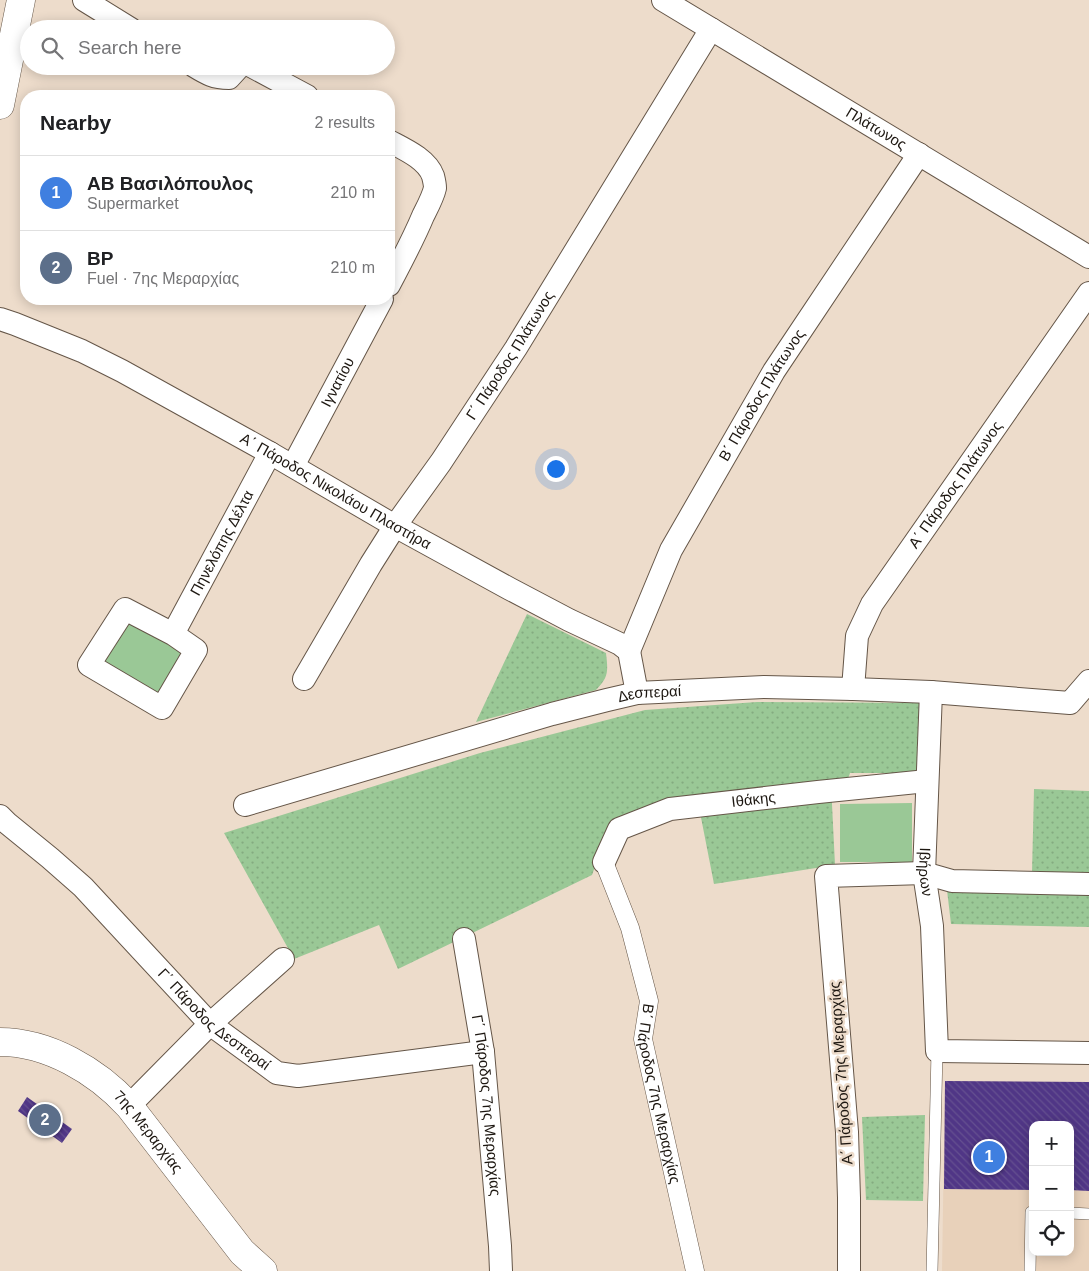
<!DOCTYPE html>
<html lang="en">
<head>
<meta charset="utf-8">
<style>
  body { margin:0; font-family:Arial,sans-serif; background:#f2f2f2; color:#202124 }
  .controls { position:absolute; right:15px; bottom:15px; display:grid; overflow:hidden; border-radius:10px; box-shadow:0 2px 12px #0003 }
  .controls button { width:45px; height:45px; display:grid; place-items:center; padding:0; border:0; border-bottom:1px solid #e0e0e0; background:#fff; color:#202124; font:25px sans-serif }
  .you { position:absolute; left:555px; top:468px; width:18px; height:18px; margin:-12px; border:4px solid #fff; border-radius:50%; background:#1a73e8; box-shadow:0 0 0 8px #1a73e833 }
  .badge { display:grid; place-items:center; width:32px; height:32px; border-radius:50%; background:#3b50c3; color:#fff; font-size:16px; font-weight:700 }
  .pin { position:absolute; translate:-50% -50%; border:2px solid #fff; box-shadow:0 1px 5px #0006 }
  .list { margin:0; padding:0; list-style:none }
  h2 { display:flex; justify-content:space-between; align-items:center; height:65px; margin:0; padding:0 20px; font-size:21px }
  h2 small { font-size:16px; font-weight:400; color:#757577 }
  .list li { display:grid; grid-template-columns:32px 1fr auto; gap:15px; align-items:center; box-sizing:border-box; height:75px; padding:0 20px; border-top:1px solid #e0e0e0 }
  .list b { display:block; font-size:19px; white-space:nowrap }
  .list p { margin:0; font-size:16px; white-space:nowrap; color:#757577 }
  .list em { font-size:16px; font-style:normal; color:#757577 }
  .icon { flex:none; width:28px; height:28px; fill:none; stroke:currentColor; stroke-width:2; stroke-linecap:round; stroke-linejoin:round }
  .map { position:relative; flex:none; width:1089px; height:1271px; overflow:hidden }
  .search { position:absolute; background:#fff; box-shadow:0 2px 12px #0003; left:20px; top:20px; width:375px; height:55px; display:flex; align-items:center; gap:12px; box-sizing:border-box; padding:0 18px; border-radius:28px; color:#757577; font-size:19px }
  .panel { position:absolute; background:#fff; box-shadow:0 2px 12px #0003; left:20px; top:90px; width:375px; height:215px; border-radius:20px }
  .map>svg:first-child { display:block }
  .built { fill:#e8d1ba; fill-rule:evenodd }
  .grass { fill:url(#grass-dots) }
  .park { fill:#9ac896 }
  .building { fill:url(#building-back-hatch) }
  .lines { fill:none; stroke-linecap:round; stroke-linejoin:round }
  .service-casing { stroke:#655648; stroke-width:12 }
  .pedestrian-casing { stroke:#655648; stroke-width:19 }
  .minor-casing { stroke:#655648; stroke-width:24 }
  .secondary-casing { stroke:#655648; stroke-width:29 }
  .service { stroke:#fff; stroke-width:11 }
  .pedestrian { stroke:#fff; stroke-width:18 }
  .minor { stroke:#fff; stroke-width:22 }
  .secondary { stroke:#fff; stroke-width:28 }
  .labels { text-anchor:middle; stroke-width:5; stroke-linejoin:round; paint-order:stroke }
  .street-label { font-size:15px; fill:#1d1711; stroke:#eddccb }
</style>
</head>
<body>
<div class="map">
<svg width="1089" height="1271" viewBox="0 0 1089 1271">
  <defs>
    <pattern id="grass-dots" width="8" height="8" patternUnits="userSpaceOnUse" patternTransform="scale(1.25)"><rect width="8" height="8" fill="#9ac896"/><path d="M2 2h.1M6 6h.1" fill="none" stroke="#84ab80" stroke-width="1.8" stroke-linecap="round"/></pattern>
    <pattern id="building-back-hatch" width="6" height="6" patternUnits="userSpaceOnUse" patternTransform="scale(1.25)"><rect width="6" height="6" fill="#503686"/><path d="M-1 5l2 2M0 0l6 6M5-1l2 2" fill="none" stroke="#655090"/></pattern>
  </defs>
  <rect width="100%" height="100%" fill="#eddccb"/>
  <path class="built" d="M945 1081 1089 1082V1271H942ZM1033 1125H1070V1252H1033Z"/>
  <g class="grass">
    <path d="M527 614 606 653C608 671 609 677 596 690L476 722Z"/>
    <polygon points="757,702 922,703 922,773 850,773 847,782 831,784 835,865 714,884 697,797 671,799 611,821 592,875 398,969 379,925 294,959 224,833 480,753 645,710"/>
    <polygon points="1034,789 1089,791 1089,874 1032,873"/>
    <polygon points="947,890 1089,893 1089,927 951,924"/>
    <polygon points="925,1115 923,1201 866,1200 862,1117"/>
  </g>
  <g class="park">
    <polygon points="128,622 185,651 159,696 103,664"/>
    <polygon points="912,803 912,862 840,862 840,804"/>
  </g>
  <g class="building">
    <polygon points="945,1081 1089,1082 1089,1191 1070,1190 1070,1125 1033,1125 1033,1190 944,1189"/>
    <polygon points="27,1097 72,1129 62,1143 18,1111"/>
  </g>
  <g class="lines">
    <defs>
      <g id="service">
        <polyline points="1070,1213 1089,1214"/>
        <polyline points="932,1271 937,1051"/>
        <polyline points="1030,1271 1031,1212 1033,1212"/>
      </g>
      <g id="pedestrian">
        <path id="s1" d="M604 862 630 928 649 1001 643 1039 695 1271"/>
      </g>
      <g id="minor">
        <polyline points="84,0 131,29"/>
        <path id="s2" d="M663 0 1089 257"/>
        <path d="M194 66C207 74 214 78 229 78L240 66"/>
        <polyline points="251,66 307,96"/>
        <path d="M389 141C404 149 427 159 433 176 434 180 435 184 435 188 433 197 427 208 423 216 413 240 401 262 389 285"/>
        <path id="s3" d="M0 319 15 324 82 351 122 371 270 453 395 526 510 589 569 620 620 644 629 651 637 693"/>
        <path id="s4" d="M293 466 382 299"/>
        <path id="s5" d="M173 634 125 609 89 665 162 708 196 650 173 634 270 453"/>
        <path id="s6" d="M629 651 671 550 774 371 919 154"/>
        <path id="s7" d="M304 679 371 564 395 526 441 462 516 348 711 29"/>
        <path id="s8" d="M853 689 857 636 872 604 1089 293"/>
        <path id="s9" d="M931 692 924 873 932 926 937 1051 1089 1053"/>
        <path id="s10" d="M245 805 552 714 607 700 637 693 764 687 853 689 931 692 1070 703 1089 681"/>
        <path id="s11" d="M0 816 7 823 50 858 83 887 210 1024 277 1073 298 1076 483 1052"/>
        <path id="s12" d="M604 862 619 829 670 809 818 792 927 781"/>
        <path id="s13" d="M464 939 483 1052 500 1246 501 1271"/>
        <polyline points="129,1106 210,1024 283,959"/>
        <polyline points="849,1271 849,1198 847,1132 826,876 924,873 952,881 1089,884"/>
      </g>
      <g id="secondary">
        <polyline points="0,105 21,0"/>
        <path id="s14" d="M0 1042C48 1042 97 1071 129 1106L242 1252 263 1271"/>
      </g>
    </defs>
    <use href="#service" class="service-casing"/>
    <use href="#pedestrian" class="pedestrian-casing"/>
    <use href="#minor" class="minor-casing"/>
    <use href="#secondary" class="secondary-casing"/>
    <use href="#service" class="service"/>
    <use href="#pedestrian" class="pedestrian"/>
    <use href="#minor" class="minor"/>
    <use href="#secondary" class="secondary"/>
  </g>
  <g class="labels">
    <g class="street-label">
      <text dy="5" stroke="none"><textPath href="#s2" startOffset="249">Πλάτωνος</textPath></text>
      <text dy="5" stroke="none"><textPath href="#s7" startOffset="384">Γ΄ Πάροδος Πλάτωνος</textPath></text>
      <text dy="5" stroke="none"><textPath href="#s4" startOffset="95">Ιγνατίου</textPath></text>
      <text dy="5" stroke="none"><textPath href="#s6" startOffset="289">Β΄ Πάροδος Πλάτωνος</textPath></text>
      <text dy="5" stroke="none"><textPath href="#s8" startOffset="234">Α΄ Πάροδος Πλάτωνος</textPath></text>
      <text dy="5" stroke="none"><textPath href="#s3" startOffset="378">Α΄ Πάροδος Νικολάου Πλαστήρα</textPath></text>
      <text dy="5" stroke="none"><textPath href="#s5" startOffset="404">Πηνελόπης Δέλτα</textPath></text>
      <text dy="5" stroke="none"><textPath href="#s10" startOffset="420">Δεσπεραί</textPath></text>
      <text dy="5" stroke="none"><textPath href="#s12" startOffset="175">Ιθάκης</textPath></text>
      <text dy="5" stroke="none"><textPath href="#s9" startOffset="180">Ιβήρων</textPath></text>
      <text dy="5" stroke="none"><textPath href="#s11" startOffset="296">Γ΄ Πάροδος Δεσπεραί</textPath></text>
      <text transform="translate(841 1073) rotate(-94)" y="5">Α΄ Πάροδος 7ης Μεραρχίας</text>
      <text dy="5" stroke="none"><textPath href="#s1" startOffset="241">Β΄ Πάροδος 7ης Μεραρχίας</textPath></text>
      <text dy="5" stroke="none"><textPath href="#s13" startOffset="168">Γ΄ Πάροδος 7ης Μεραρχίας</textPath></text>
      <text dy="5" stroke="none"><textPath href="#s14" startOffset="180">7ης Μεραρχίας</textPath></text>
    </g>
  </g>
</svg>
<div class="controls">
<button>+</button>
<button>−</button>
<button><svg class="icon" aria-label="locate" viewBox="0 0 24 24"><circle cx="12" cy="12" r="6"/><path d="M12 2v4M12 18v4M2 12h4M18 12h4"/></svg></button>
</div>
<div class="you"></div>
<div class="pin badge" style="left:989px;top:1157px;background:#3f7fe0">1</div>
<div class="pin badge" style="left:45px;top:1120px;background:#5c6f8a">2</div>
<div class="search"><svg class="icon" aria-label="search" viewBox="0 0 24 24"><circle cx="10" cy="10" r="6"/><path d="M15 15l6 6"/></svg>Search here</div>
<section class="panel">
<h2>Nearby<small>2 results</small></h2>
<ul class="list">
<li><span class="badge" style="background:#3f7fe0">1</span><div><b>ΑΒ Βασιλόπουλος</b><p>Supermarket</p></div><em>210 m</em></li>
<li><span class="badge" style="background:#5c6f8a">2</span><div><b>BP</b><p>Fuel · 7ης Μεραρχίας</p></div><em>210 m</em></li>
</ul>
</section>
</div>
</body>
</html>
